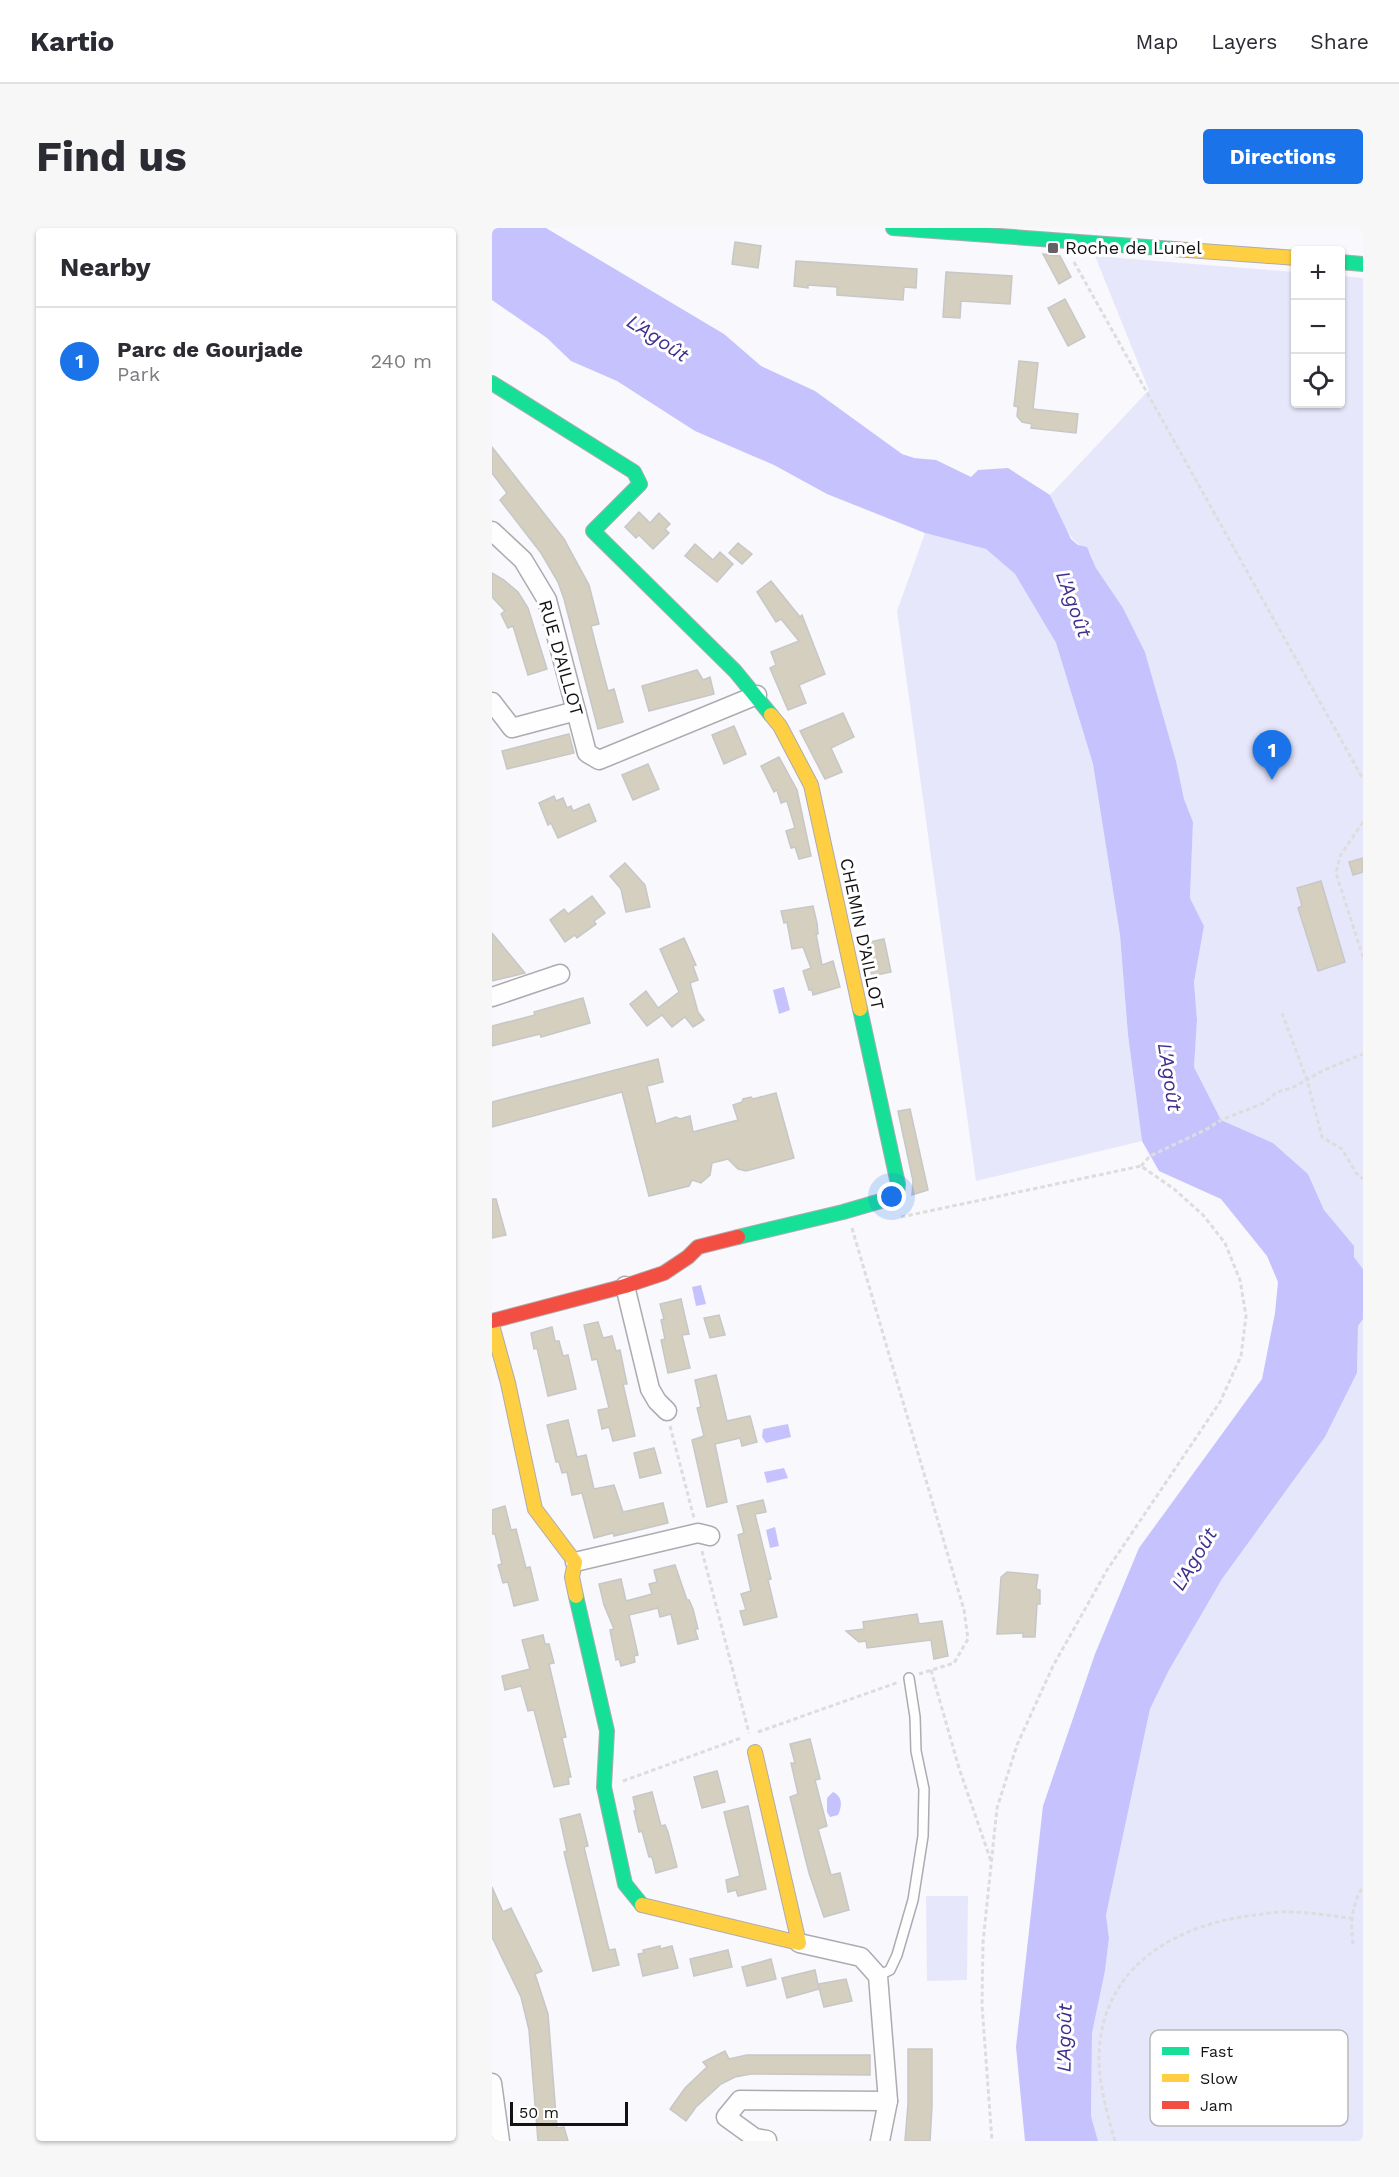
<!DOCTYPE html>
<html lang="en">
<head>
<meta charset="utf-8">
<style>
  body { margin:0; font-family:"Work Sans",sans-serif; background:#f7f7f7; color:#2b2b33 }
  .controls { position:absolute; right:18px; top:18px; display:grid; overflow:hidden; border-radius:6px; box-shadow:0 2px 4px #0004 }
  .controls button { width:54px; height:54px; display:grid; place-items:center; padding:0; border:0; border-bottom:2px solid #e1e1e2; background:#fff; color:#2b2b33; font:30px sans-serif }
  .scale { position:absolute; left:18px; bottom:15px; width:118px; box-sizing:border-box; padding-left:6px; border:3px solid #121215; border-top:0; font-size:16px; line-height:21px; white-space:nowrap; color:#121215; -webkit-text-stroke:4px #fff; paint-order:stroke }
  .you { position:absolute; left:400px; top:969px; width:21px; height:21px; margin:-15px; border:4px solid #fff; border-radius:50%; background:#1a73e8; box-shadow:0 0 0 9px #1a73e833 }
  .badge { display:grid; place-items:center; width:39px; height:39px; border-radius:50%; background:#1a73e8; color:#fff; font-size:20px; font-weight:700 }
  .pin { position:absolute; translate:-50% -50px; filter:drop-shadow(0 2px 3px #0008) }
  .pin::after { content:''; position:absolute; top:32px; width:21px; height:18px; background:inherit; clip-path:polygon(0 0,100% 0,50% 100%) }
  .list { margin:0; padding:0; list-style:none }
  h2 { display:flex; justify-content:space-between; align-items:center; height:78px; margin:0; padding:0 24px; font-size:26px }
  h2 small { font-size:20px; font-weight:400; color:#7c7c81 }
  .list li { display:grid; grid-template-columns:39px 1fr auto; gap:18px; align-items:center; box-sizing:border-box; height:108px; padding:0 24px; border-top:2px solid #e1e1e2 }
  .list b { display:block; font-size:22px; white-space:nowrap }
  .list p { margin:0; font-size:20px; white-space:nowrap; color:#7c7c81 }
  .list em { font-size:20px; font-style:normal; color:#7c7c81 }
  .icon { flex:none; width:33px; height:33px; fill:none; stroke:currentColor; stroke-width:2; stroke-linecap:round; stroke-linejoin:round }
  .map { position:relative; flex:none; width:871px; height:1913px; overflow:hidden; border-radius:6px }
  header { display:flex; align-items:center; gap:36px; box-sizing:border-box; height:84px; padding:0 30px; background:#fff; border-bottom:2px solid #e1e1e2 }
  header strong { font-size:28px }
  nav { display:flex; gap:33px; margin-inline-start:auto; font-size:21px }
  .intro { display:flex; align-items:center; justify-content:space-between; box-sizing:border-box; height:144px; padding:0 36px }
  h1 { margin:0; font-size:42px }
  .button { padding:15px 27px; border-radius:6px; background:#1a73e8; color:#fff; font-size:21px; font-weight:700 }
  main { display:flex; gap:36px; padding:0 36px }
  aside { flex:1; background:#fff; border-radius:6px; box-shadow:0 2px 4px #0004 }
  .map>svg:first-child { display:block }
  .green { fill:#e7e7fc }
  .water { fill:#c5c2fe }
  .building { fill:#d4cfbf; stroke:#c8c7c7; stroke-width:1.5 }
  .lines { fill:none; stroke-linecap:round; stroke-linejoin:round }
  .lane-casing { stroke:#acacb0; stroke-width:12 }
  .street-casing { stroke:#acacb0; stroke-width:21 }
  .fast-casing { stroke:#acacb0; stroke-width:16 }
  .slow-casing { stroke:#acacb0; stroke-width:16 }
  .jam-casing { stroke:#acacb0; stroke-width:16 }
  .path { stroke:#ddddde; stroke-width:3; stroke-dasharray:4.5 3; stroke-linecap:butt }
  .lane { stroke:#fefeff; stroke-width:9 }
  .street { stroke:#fefeff; stroke-width:18 }
  .fast { stroke:#16e098; stroke-width:14 }
  .slow { stroke:#ffcf43; stroke-width:14 }
  .jam { stroke:#f24e42; stroke-width:14 }
  .poi-dot { fill:#626266; stroke:#fff; stroke-width:2 }
  .labels { text-anchor:middle; stroke-width:6; stroke-linejoin:round; paint-order:stroke }
  .poi-label { font-size:18px; fill:#121215; stroke:#fff; text-anchor:start }
  .street-label { font-size:18px; fill:#121215; stroke:#fff }
  .water-label { font-size:20px; font-style:italic; fill:#402f8d; stroke:#fff }
  .key { fill:#fff; stroke:#b8b8b9; stroke-width:1.5 }
  .key-label { font-size:16px; fill:#121215 }
</style>
</head>
<body>
<header>
<strong>Kartio</strong>
<nav><a>Map</a><a>Layers</a><a>Share</a></nav>
</header>
<div class="intro"><h1>Find us</h1><a class="button">Directions</a></div>
<main>
<aside>
<h2>Nearby<small></small></h2>
<ul class="list">
<li><span class="badge">1</span><div><b>Parc de Gourjade</b><p>Park</p></div><em>240 m</em></li>
</ul>
</aside>
<div class="map">
<svg width="871" height="1913" viewBox="0 0 871 1913">
  <rect width="100%" height="100%" fill="#f8f8fd"/>
  <g class="green">
    <path d="M603 28 803 44 804 176H848L849 48 871 50V1041L862 1029 861 1018 832 982 816 946 781 915 729 892 702 839 705 792 702 754 712 698 698 670 701 594 692 571 684 533 653 424 631 381 604 340 598 324C574 311 569 291 558 267L657 162Z"/>
    <polygon points="433,305 494,321 523,346 564,415 601,536 628,707 636,807 650,913 484,953 405,383"/>
    <polygon points="871,1091 871,1913 606,1913 599,1888 600,1804 613,1743 617,1710 614,1687 658,1481 677,1442 730,1351 833,1209 865,1145 866,1098"/>
    <polygon points="434,1668 476,1668 475,1752 435,1753"/>
  </g>
  <g class="water">
    <polygon points="0,0 54,0 232,106 269,138 323,163 410,226 422,230 444,232 479,249 486,242 516,240 558,267 579,311 586,317 595,319 604,340 631,380 653,424 684,533 692,571 701,594 698,670 712,698 702,754 705,792 702,839 729,892 781,915 816,946 832,982 862,1018 862,1029 871,1041 871,1091 866,1098 865,1145 833,1209 730,1351 677,1442 658,1481 614,1687 617,1710 613,1743 600,1805 599,1888 606,1913 533,1913 524,1819 551,1578 603,1426 647,1320 770,1151 783,1085 786,1054 775,1028 729,971 667,943 650,913 636,807 628,707 601,536 564,415 523,346 494,321 433,305 335,266 282,237 203,203 125,153 79,133 55,110 0,72"/>
    <polygon points="292,759 298,782 287,786 281,762"/>
    <polygon points="209,1057 214,1076 204,1078 200,1059"/>
    <polygon points="296,1196 299,1209 274,1215 270,1209 271,1201"/>
    <polygon points="292,1240 296,1250 275,1255 272,1244"/>
    <polygon points="283,1299 287,1318 278,1320 274,1302"/>
    <path d="M341 1564C351 1569 350 1578 346 1587L338 1589 335 1584V1570Z"/>
  </g>
  <g class="building">
    <polygon points="243,14 269,18 266,40 240,36"/>
    <polygon points="551,26 568,28 579,49 567,56"/>
    <polygon points="304,33 425,41 424,60 412,59 411,72 345,67 345,59 316,57 316,60 302,58"/>
    <polygon points="454,44 520,48 518,76 469,73 468,90 451,89"/>
    <polygon points="573,71 593,109 576,118 556,80"/>
    <polygon points="527,133 546,135 541,181 586,186 584,205 539,200 540,196 530,194 525,188 526,179 522,178"/>
    <polygon points="0,219 72,311 97,357 107,396 99,398 103,414 116,463 122,461 131,494 106,501 72,371 66,354 49,325 8,272 15,265 0,245"/>
    <polygon points="147,284 158,295 167,285 178,296 173,301 177,305 161,321 147,307 144,310 133,299"/>
    <polygon points="246,315 260,326 250,336 237,325"/>
    <polygon points="203,316 221,332 228,324 241,336 225,354 193,328"/>
    <polygon points="0,345 12,352 26,364 36,380 55,441 36,447 21,398 16,400 9,386 13,383 0,369"/>
    <polygon points="279,353 308,389 310,387 333,446 307,457 314,475 296,482 278,440 284,437 279,424 307,413 289,391 284,394 265,364"/>
    <polygon points="205,442 211,452 218,449 222,466 157,483 150,458"/>
    <polygon points="351,485 362,509 339,520 350,544 333,551 308,503"/>
    <polygon points="242,498 254,526 232,536 220,507"/>
    <polygon points="77,506 82,525 15,541 10,523"/>
    <polygon points="287,529 305,562 319,628 307,631 303,619 299,620 294,603 303,600 295,573 289,575 285,562 282,564 269,538"/>
    <polygon points="156,536 167,561 141,572 130,547"/>
    <polygon points="62,568 64,573 71,570 75,580 79,578 81,583 97,576 104,593 66,610 59,595 56,597 47,575"/>
    <polygon points="871,630 871,644 861,647 857,634"/>
    <polygon points="133,635 153,657 158,679 134,684 129,661 118,648"/>
    <polygon points="829,653 853,734 826,743 806,680 810,678 805,660"/>
    <polygon points="100,668 113,685 102,693 104,696 85,710 83,707 73,714 58,692 72,681 76,686"/>
    <polygon points="321,678 325,695 326,706 324,706 330,737 341,733 348,759 321,767 320,762 317,762 311,743 319,740 311,719 300,721 295,694 292,695 289,683"/>
    <polygon points="0,705 33,745 0,753"/>
    <polygon points="192,710 204,737 201,738 206,752 198,755 206,784 212,792 201,799 193,789 180,799 170,787 155,798 138,776 154,763 166,780 187,764 168,721"/>
    <polygon points="392,711 399,744 380,748 373,715"/>
    <polygon points="91,770 98,795 49,809 48,806 0,818 0,798 43,787 42,784"/>
    <polygon points="166,831 171,854 155,858 164,896 184,889 188,891 198,888 201,904 246,892 241,877 250,874 251,871 259,869 261,871 284,865 302,930 254,943 246,941 236,931 220,935 218,947 209,955 200,952 197,958 157,968 130,864 0,899 0,874"/>
    <polygon points="418,881 436,962 420,967 421,953 406,883"/>
    <polygon points="0,971 4,971 14,1007 0,1010"/>
    <polygon points="189,1071 197,1106 190,1107 198,1140 176,1145 169,1112 173,1111 169,1092 172,1091 168,1076"/>
    <polygon points="227,1087 233,1107 218,1110 212,1090"/>
    <polygon points="106,1094 111,1110 120,1108 124,1123 128,1122 135,1156 131,1156 143,1208 121,1213 117,1199 110,1201 106,1182 117,1180 105,1131 100,1132 92,1097"/>
    <polygon points="60,1099 63,1113 67,1113 71,1128 76,1127 84,1161 56,1168 45,1120 42,1121 39,1105"/>
    <polygon points="224,1147 235,1193 258,1188 265,1214 250,1218 248,1210 223,1216 235,1274 215,1279 200,1212 212,1208 205,1180 209,1179 203,1152"/>
    <polygon points="76,1192 85,1229 94,1227 102,1261 122,1257 131,1284 171,1275 176,1295 122,1308 121,1305 102,1310 90,1265 80,1267 75,1244 70,1245 67,1234 64,1234 55,1197"/>
    <polygon points="162,1220 169,1245 148,1250 142,1225"/>
    <polygon points="271,1272 274,1284 263,1286 279,1351 276,1352 285,1389 252,1397 248,1383 254,1382 249,1366 259,1363 246,1307 252,1305 245,1278"/>
    <polygon points="13,1278 19,1302 24,1301 34,1340 38,1339 46,1372 22,1378 16,1354 11,1355 6,1337 10,1336 3,1306 0,1306 0,1282"/>
    <polygon points="183,1337 195,1372 197,1372 201,1381 206,1401 203,1401 206,1411 186,1416 179,1386 168,1389 166,1380 137,1387 146,1427 142,1428 143,1434 129,1438 127,1431 124,1432 118,1402 122,1401 112,1377 107,1356 129,1351 134,1373 160,1366 157,1356 165,1354 162,1342"/>
    <polygon points="515,1344 546,1347 544,1361 548,1362 548,1376 545,1376 543,1409 531,1409 531,1405 505,1406 509,1349"/>
    <polygon points="425,1386 427,1396 450,1393 456,1428 442,1431 439,1412 375,1420 374,1413 367,1414 354,1403 372,1401 371,1394"/>
    <polygon points="51,1407 53,1416 57,1416 62,1435 57,1436 74,1509 70,1510 79,1549 76,1549 77,1556 62,1559 42,1482 36,1483 29,1458 13,1462 10,1448 38,1441 30,1412"/>
    <polygon points="318,1511 328,1551 323,1552 335,1598 326,1601 339,1647 348,1645 357,1682 332,1689 317,1645 298,1569 306,1566 299,1535 303,1535 298,1516"/>
    <polygon points="225,1543 233,1574 210,1580 202,1549"/>
    <polygon points="160,1564 169,1598 173,1597 176,1604 185,1639 164,1645 160,1629 157,1629 150,1603 147,1604 142,1583 144,1583 141,1569"/>
    <polygon points="256,1578 274,1661 246,1668 244,1662 236,1664 234,1652 248,1648 232,1584"/>
    <polygon points="88,1586 96,1618 92,1619 117,1722 123,1721 127,1737 101,1743 72,1624 75,1623 68,1591"/>
    <polygon points="0,1659 11,1684 19,1680 50,1743 43,1746 56,1786 65,1900 72,1899 76,1913 46,1913 37,1802 29,1769 0,1709"/>
    <polygon points="168,1718 168,1721 180,1718 186,1740 151,1748 146,1726 152,1725 151,1722"/>
    <polygon points="236,1722 240,1739 202,1748 198,1731"/>
    <polygon points="279,1731 284,1751 255,1758 250,1739"/>
    <polygon points="323,1742 327,1761 295,1770 290,1750"/>
    <polygon points="354,1751 360,1773 332,1779 326,1756"/>
    <polygon points="416,1821 440,1821 440,1878 438,1913 413,1913 416,1876"/>
    <polygon points="233,1823 237,1831 255,1827 378,1827 378,1847 259,1846 243,1849 229,1856 204,1879 194,1893 178,1881 193,1860 215,1839 211,1834"/>
  </g>
  <g class="lines">
    <defs>
      <polyline id="lane" points="386,1748 398,1742 405,1727 421,1672 431,1608 432,1561 424,1523 423,1489 417,1450"/>
      <g id="street">
        <polyline points="0,303 31,332 55,372 95,525 107,532 265,467"/>
        <polyline points="0,474 20,500 84,483"/>
        <polyline points="0,769 68,746"/>
        <polyline points="133,1058 158,1161 165,1173 175,1183"/>
        <polyline points="83,1334 206,1305 218,1308"/>
        <polyline points="307,1715 369,1729 386,1748 396,1873 388,1913"/>
        <polyline points="0,1855 8,1913"/>
        <polyline points="275,1912 263,1910 234,1889 248,1872 396,1873"/>
      </g>
      <g id="fast">
        <polyline points="401,0 682,21"/>
        <polyline points="848,34 871,36"/>
        <polyline points="0,155 142,244 148,256 101,303 243,443 279,487"/>
        <polyline points="246,1009 351,984 399,970 405,965 406,956 368,781"/>
        <polyline points="84,1368 115,1503 112,1559 133,1656 150,1677"/>
      </g>
      <g id="slow">
        <polyline points="682,21 804,30"/>
        <polyline points="279,487 288,498 319,557 368,781"/>
        <polyline points="0,1097 16,1155 43,1281 83,1334 80,1349 84,1368"/>
        <polyline points="150,1677 307,1715 263,1524"/>
      </g>
      <polyline id="jam" points="0,1093 133,1058 172,1045 196,1029 206,1019 246,1009"/>
    </defs>
    <use href="#lane" class="lane-casing"/>
    <use href="#street" class="street-casing"/>
    <use href="#fast" class="fast-casing"/>
    <use href="#slow" class="slow-casing"/>
    <use href="#jam" class="jam-casing"/>
    <g class="path">
      <polyline points="582,34 871,551"/>
      <polyline points="871,594 848,628 844,645 871,729"/>
      <polyline points="790,785 815,852 830,909 850,921 864,945 871,951"/>
      <polyline points="649,938 658,928 715,901 729,892 772,875 785,864 800,860 832,842 871,826"/>
      <polyline points="409,989 649,938 682,961 711,987 733,1015 748,1052 754,1088 749,1128 728,1174 615,1342 561,1438 525,1517 505,1580 491,1714 490,1777 500,1913"/>
      <polyline points="360,1000 472,1382 476,1411 462,1435 427,1446"/>
      <polyline points="178,1198 202,1290"/>
      <polyline points="210,1323 257,1505"/>
      <polyline points="439,1442 467,1540 499,1633"/>
      <polyline points="266,1504 407,1454"/>
      <polyline points="131,1553 249,1510"/>
      <path d="M861 1716C858 1694 860 1677 871 1658"/>
      <path d="M623 1913C614 1882 604 1847 608 1814 617 1733 690 1695 764 1687 774 1686 785 1683 796 1684 817 1684 838 1688 859 1690"/>
    </g>
    <use href="#lane" class="lane"/>
    <use href="#street" class="street"/>
    <use href="#fast" class="fast"/>
    <use href="#slow" class="slow"/>
    <use href="#jam" class="jam"/>
  </g>
  <rect class="poi-dot" x="555" y="14" width="12" height="12" rx="3"/>
  <g class="labels">
    <g class="poi-label">
      <text x="573" y="26">Roche de Lunel</text>
    </g>
    <g class="street-label">
      <text transform="translate(69 430) rotate(74)" y="6">RUE D'AILLOT</text>
      <text transform="translate(370 706) rotate(78)" y="6">CHEMIN D'AILLOT</text>
    </g>
    <g class="water-label">
      <text transform="translate(166 110) rotate(33)" y="7">L'Agoût</text>
      <text transform="translate(582 376) rotate(70)" y="7">L'Agoût</text>
      <text transform="translate(678 849) rotate(81)" y="7">L'Agoût</text>
      <text transform="translate(702 1331) rotate(-59)" y="7">L'Agoût</text>
      <text transform="translate(572 1810) rotate(-89)" y="7">L'Agoût</text>
    </g>
  </g>
  <rect x="658" y="1802" width="198" height="96" rx="9" class="key"/>
  <rect x="670" y="1819" width="27" height="8" fill="#16e098"/>
  <rect x="670" y="1846" width="27" height="8" fill="#ffcf43"/>
  <rect x="670" y="1873" width="27" height="8" fill="#f24e42"/>
  <g class="key-label">
    <text x="708" y="1829">Fast</text>
    <text x="708" y="1856">Slow</text>
    <text x="708" y="1883">Jam</text>
  </g>
</svg>
<div class="controls">
<button>+</button>
<button>−</button>
<button><svg class="icon" aria-label="locate" viewBox="0 0 24 24"><circle cx="12" cy="12" r="6"/><path d="M12 2v4M12 18v4M2 12h4M18 12h4"/></svg></button>
</div>
<div class="scale">50 m</div>
<div class="you"></div>
<div class="pin badge" style="left:780px;top:552px">1</div>
</div>
</main>
</body>
</html>
